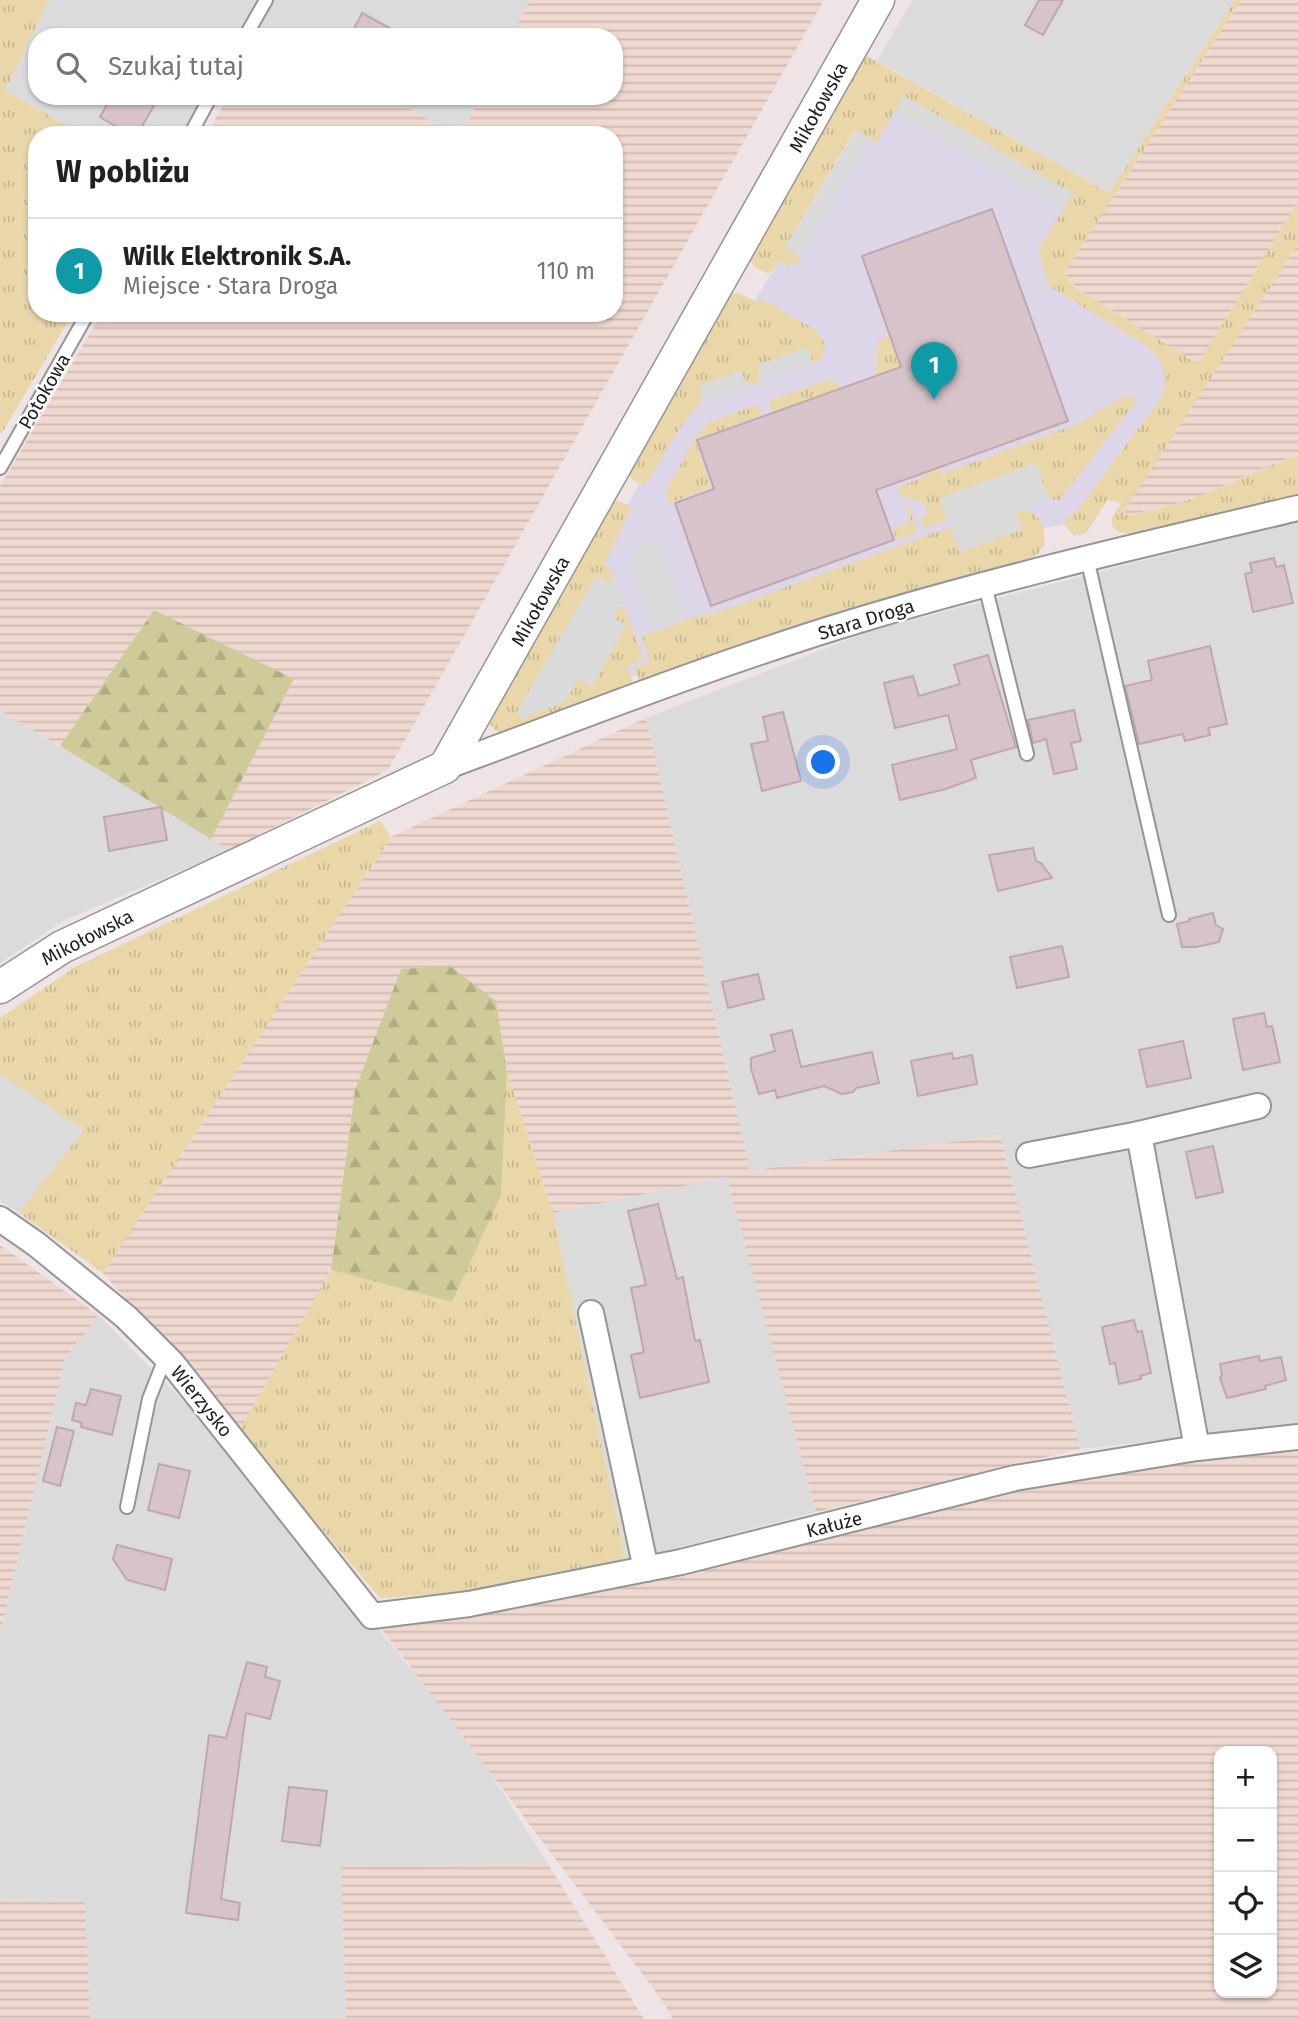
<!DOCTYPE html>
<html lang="pl">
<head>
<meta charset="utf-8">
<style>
  body { margin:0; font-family:"Fira Sans",sans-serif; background:#f6f6f6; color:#202124 }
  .controls { position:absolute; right:21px; bottom:21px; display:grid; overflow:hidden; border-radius:14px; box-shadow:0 2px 5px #0004 }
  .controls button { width:63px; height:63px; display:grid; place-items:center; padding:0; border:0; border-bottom:2px solid #e0e0e0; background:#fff; color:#202124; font:35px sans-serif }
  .you { position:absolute; left:824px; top:763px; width:24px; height:24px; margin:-18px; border:5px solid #fff; border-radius:50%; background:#1a73e8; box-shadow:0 0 0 10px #1a73e833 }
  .badge { display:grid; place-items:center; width:46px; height:46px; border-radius:50%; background:#ca029f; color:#fff; font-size:23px; font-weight:700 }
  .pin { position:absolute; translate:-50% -58px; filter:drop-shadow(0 2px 4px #0008) }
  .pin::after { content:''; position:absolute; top:37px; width:24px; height:21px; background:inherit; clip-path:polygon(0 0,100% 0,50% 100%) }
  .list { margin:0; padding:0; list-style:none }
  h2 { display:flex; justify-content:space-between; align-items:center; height:91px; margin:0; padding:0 28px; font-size:30px }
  h2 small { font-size:23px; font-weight:400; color:#757577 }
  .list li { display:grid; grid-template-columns:46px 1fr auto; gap:21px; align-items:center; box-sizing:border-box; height:105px; padding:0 28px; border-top:2px solid #e0e0e0 }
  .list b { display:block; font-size:26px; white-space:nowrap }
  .list p { margin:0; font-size:23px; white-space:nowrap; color:#757577 }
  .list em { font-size:23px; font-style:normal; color:#757577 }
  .icon { flex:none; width:38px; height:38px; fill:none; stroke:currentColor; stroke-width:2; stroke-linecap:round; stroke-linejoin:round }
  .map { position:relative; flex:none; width:1298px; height:2019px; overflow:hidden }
  .search { position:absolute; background:#fff; box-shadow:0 2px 5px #0004; left:28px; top:28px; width:595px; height:77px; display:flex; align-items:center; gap:18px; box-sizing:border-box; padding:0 24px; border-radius:28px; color:#757577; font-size:26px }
  .panel { position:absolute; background:#fff; box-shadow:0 2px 5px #0004; left:28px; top:126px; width:595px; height:196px; border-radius:28px }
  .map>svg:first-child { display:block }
  .residential { fill:#dcdbdc }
  .industrial { fill:#ddd6e8 }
  .farmland { fill:url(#farmland-rules); fill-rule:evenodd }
  .grass { fill:url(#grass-tufts) }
  .forest { fill:url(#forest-firs) }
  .parking { fill:#dadada }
  .building { fill:#d6c4ca; stroke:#c0a7af; stroke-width:2 }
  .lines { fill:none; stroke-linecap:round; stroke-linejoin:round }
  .service-casing { stroke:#959595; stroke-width:16 }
  .minor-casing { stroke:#959595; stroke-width:28 }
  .tertiary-casing { stroke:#959595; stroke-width:35 }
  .service { stroke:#fff; stroke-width:12 }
  .minor { stroke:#fff; stroke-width:24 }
  .tertiary { stroke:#fff; stroke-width:32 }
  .labels { text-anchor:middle; stroke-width:5; stroke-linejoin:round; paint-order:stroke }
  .street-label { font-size:19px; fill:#1e1e1e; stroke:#fff }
</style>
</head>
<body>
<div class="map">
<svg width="1298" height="2019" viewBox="0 0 1298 2019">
  <defs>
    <pattern id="farmland-rules" width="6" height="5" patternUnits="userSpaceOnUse" patternTransform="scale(1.75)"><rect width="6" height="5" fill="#eed8cf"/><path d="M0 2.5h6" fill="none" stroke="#ccb9b1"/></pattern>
    <pattern id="grass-tufts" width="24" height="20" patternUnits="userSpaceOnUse" patternTransform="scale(1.75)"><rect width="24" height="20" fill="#e9d7aa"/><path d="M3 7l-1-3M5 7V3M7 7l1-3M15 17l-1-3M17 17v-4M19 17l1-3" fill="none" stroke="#c7b892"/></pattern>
    <pattern id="forest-firs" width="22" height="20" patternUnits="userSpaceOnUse" patternTransform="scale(1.75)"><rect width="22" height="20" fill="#ceca99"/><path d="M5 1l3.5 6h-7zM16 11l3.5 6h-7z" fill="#b0ad83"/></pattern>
  </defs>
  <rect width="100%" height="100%" fill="#efe4e5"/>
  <g class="residential">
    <polygon points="49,0 530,0 511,37 280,37 268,30 262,37 37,37 37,96 216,96 186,135 83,135 5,90"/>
    <polygon points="912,0 1235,0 1109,193 877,61"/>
    <polygon points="387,96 481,96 461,135 456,135"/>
    <polygon points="1298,521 1298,1425 1080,1449 1000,1135 750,1171 646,718 876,629"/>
    <polygon points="0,710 229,850 63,921 0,963"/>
    <polygon points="0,1074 85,1130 19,1213 0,1201"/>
    <polygon points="727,1176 816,1512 626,1561 553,1213"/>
    <polygon points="98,1315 219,1437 466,1735 548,1864 341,1866 346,2019 90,2019 85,1902 0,1900 0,1633 65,1359"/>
  </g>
  <polygon class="industrial" points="904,96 1109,193 1054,277 1193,364 1086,533 1074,536 1064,524 1044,528 1043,542 897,577 523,718 511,710 745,298 754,302 856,130 876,142"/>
  <g class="farmland">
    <polygon points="530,0 824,0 388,770 229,850 211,839 294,679 154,610 60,746 0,710 0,486 102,313 614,313 614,135 461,135 481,96 614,96 614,37 511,37"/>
    <polygon points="1241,0 1298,0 1298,202 1198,364 1081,291 1067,278 1066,270"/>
    <polygon points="229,96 387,96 456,135 206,135"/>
    <polygon points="1298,244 1298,456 1280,461 1207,493 1166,507 1125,515 1125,507"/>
    <polygon points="646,718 750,1171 1000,1135 1080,1449 816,1512 727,1177 553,1213 507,1072 496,1001 355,1090 331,1270 239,1431 103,1273 391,837"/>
    <polygon points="0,1245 98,1315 65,1359 0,1633"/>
    <path d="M1298 1437V2019H673L662 2000 372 1616 1015 1478ZM1219 1751H1272V1993H1219Z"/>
    <polygon points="548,1864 644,2019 346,2019 341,1866"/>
    <polygon points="0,1900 85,1902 90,2019 0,2019"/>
  </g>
  <g class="grass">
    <polygon points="0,0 49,0 5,90 83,135 37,135 37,313 73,313 2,433 0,432"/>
    <path d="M1235 0H1241L1066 270C1066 281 1074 286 1081 291L1198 364 1298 202V244L1124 511 1125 515H1129C1156 510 1182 503 1207 493 1238 481 1266 465 1298 456V495L1131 534 1119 532 1112 526V517L1121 503 1107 500 1086 533 1074 536 1063 522 1078 509 1159 401C1170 381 1165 363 1148 347L1049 286 1038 250 1073 194 904 96 876 143 855 130 785 247 801 257 797 265 791 262 788 266 779 261 769 274 754 267 747 256 860 52 1109 193Z"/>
    <path d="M739 293 755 301 753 303 756 305 760 298 818 331 825 345 823 357 813 364 807 348 758 364C761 375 762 388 747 384L741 371 701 385 702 395 700 404 684 421 646 484C639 486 630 479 628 472L729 294Z"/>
    <polygon points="890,335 901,367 875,376 879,341"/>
    <polygon points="833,380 842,388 772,413 769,405 771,400 824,381"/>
    <path d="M1132 395 1135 399 1134 404 1060 500C1044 501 1041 477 1036 464L940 498 947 520 924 529 920 518 927 515 925 503 902 497 897 487 925 477V474L939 468 941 474 1077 424 1123 397Z"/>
    <polygon points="756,405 760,408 762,415 695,440 711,488 668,503 666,494 668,487 697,435 710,422"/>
    <path d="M618 501 628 505 631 509 604 565 611 570 613 579 608 583 596 576 578 678 592 686 615 619 614 615 621 605 625 608 641 654V660L627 666 634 687 507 734C495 732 491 728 488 717L610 502Z"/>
    <polygon points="907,504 918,532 897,540 893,529 911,522 904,505"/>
    <polygon points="1023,510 1035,513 1043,528 1045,545 1035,557 961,576 804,623 641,685 634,667 647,662 648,653 641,636 706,613 707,616 950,527 960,552 1021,529 1016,512"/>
    <polygon points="380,821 391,837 103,1273 19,1213 84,1130 0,1074 0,1018 75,967"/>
    <polygon points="507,1072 553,1213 626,1561 472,1591 380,1598 239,1431 331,1270 452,1302 501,1196"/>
  </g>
  <g class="forest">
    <polygon points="154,610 294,679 211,839 60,746"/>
    <polygon points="450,966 496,1001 507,1072 501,1196 452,1302 331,1270 355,1090 401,969"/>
  </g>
  <g class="parking">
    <polygon points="904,96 1073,193 1063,209 894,112"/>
    <polygon points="856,130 871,139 802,256 786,246"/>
    <polygon points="807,347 813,364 763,381 758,365"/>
    <polygon points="741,371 747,388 706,402 700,385"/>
    <polygon points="1036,463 1047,495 1052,499 1016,512 1022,530 959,552 940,498"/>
    <polygon points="659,541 685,616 652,627 630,559 636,549"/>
    <polygon points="613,574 625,608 619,606 614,618 627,625 592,686 578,679 565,702 523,718 516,713 596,576 610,583 613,579"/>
  </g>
  <g class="building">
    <polygon points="1039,0 1063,0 1043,35 1025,25"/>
    <polygon points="362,13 406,37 350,37"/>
    <polygon points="112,96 146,96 156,102 137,135 130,135 100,117"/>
    <polygon points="992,209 1068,421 876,490 894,540 711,606 675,503 714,489 697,440 901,367 862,256"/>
    <polygon points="1274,558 1276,567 1284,565 1293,603 1253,612 1245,574 1252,572 1250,563"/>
    <polygon points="1210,646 1227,724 1208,728 1210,735 1185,741 1183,734 1139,744 1125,686 1152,680 1148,661"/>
    <polygon points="988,655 1016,747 971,760 976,778 946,789 900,800 892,765 957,749 948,715 895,728 884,683 913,676 919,696 960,684 954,665"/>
    <polygon points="1074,710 1081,741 1071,743 1077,769 1054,774 1046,739 1033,743 1028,720"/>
    <polygon points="783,712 801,781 762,791 751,744 768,741 763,717"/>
    <polygon points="161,807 167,840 109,851 104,817"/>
    <polygon points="1033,848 1036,861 1041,863 1052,878 998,891 989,855"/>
    <polygon points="1213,913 1216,925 1223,929 1219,942 1196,947 1182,947 1177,924 1190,921 1189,919"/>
    <polygon points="1062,946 1069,977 1017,988 1010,957"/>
    <polygon points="758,974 764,999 728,1008 722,982"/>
    <polygon points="1264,1013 1267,1027 1272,1026 1280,1062 1243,1070 1233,1019"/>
    <polygon points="792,1030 801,1067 872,1052 879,1083 856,1088 853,1092 842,1094 824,1086 777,1098 775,1090 759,1094 751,1069 751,1058 775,1051 771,1035"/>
    <polygon points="1183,1041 1191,1078 1147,1087 1139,1050"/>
    <polygon points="952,1053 953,1059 972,1055 977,1084 918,1096 911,1061"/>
    <polygon points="1213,1146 1223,1192 1196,1198 1186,1152"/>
    <polygon points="658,1204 677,1279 683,1277 695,1341 700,1340 709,1382 640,1398 631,1355 644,1352 631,1288 646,1285 628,1211"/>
    <polygon points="1134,1320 1137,1332 1142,1331 1151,1373 1140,1376 1141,1379 1119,1384 1115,1363 1110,1364 1102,1327"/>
    <polygon points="1259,1356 1260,1361 1281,1357 1286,1380 1265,1386 1266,1389 1227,1398 1220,1378 1222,1375 1220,1364"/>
    <polygon points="91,1389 121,1396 112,1435 81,1427 82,1423 72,1420 76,1403 86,1405"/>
    <polygon points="57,1427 74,1431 60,1486 43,1481"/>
    <polygon points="159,1464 190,1471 179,1518 148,1510"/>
    <polygon points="117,1545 172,1559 165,1590 127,1580 113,1559"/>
    <polygon points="247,1662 267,1667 265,1677 280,1681 270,1719 246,1713 221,1899 240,1903 238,1920 186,1913 209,1735 226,1738"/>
    <polygon points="289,1787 327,1791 320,1846 282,1841"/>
  </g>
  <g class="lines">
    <defs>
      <g id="service">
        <polyline points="245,37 266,0"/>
        <polyline points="190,135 211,96"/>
        <polyline points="0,468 88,313"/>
        <polyline points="1087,558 1169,915"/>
        <polyline points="985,585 1027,754"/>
        <polyline points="127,1507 149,1399 162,1366 172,1363"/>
      </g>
      <g id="minor">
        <path d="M445 767C581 717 717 663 856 621 1001 577 1150 543 1298 508"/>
        <polyline points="1139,1134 1258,1106"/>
        <polyline points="1029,1155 1139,1134 1197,1448"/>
        <polyline points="0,1219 36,1244 126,1317 172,1363 372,1616 469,1604 681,1562 1015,1478 1197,1448 1298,1437"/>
        <polyline points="591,1313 646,1569"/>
      </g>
      <polyline id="tertiary" points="0,987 62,947 445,767 878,0"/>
    </defs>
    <use href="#service" class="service-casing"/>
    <use href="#minor" class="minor-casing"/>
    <use href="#tertiary" class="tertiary-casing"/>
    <use href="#service" class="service"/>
    <use href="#minor" class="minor"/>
    <use href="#tertiary" class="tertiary"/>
  </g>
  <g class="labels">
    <g class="street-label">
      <text transform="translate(818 107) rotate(-61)" y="7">Mikołowska</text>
      <text transform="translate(44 391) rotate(-60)" y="7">Potokowa</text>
      <text transform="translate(540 601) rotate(-61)" y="7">Mikołowska</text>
      <text transform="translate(866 619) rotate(-17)" y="7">Stara Droga</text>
      <text transform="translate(87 937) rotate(-27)" y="7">Mikołowska</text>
      <text transform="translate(202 1401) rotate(51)" y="7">Wierzysko</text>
      <text transform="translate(834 1524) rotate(-14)" y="7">Kałuże</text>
    </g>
  </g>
</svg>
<div class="controls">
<button>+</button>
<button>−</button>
<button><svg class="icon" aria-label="locate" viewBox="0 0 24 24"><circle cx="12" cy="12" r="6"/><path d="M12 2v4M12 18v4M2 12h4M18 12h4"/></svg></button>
<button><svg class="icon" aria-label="layers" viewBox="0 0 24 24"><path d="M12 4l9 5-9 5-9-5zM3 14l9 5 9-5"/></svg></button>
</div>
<div class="you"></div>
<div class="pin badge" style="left:934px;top:400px;background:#0f9aa8">1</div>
<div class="search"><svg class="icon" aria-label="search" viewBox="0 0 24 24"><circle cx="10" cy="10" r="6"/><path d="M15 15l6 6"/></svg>Szukaj tutaj</div>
<section class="panel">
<h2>W pobliżu<small></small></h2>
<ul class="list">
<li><span class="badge" style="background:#0f9aa8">1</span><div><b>Wilk Elektronik S.A.</b><p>Miejsce · Stara Droga</p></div><em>110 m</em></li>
</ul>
</section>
</div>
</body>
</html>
